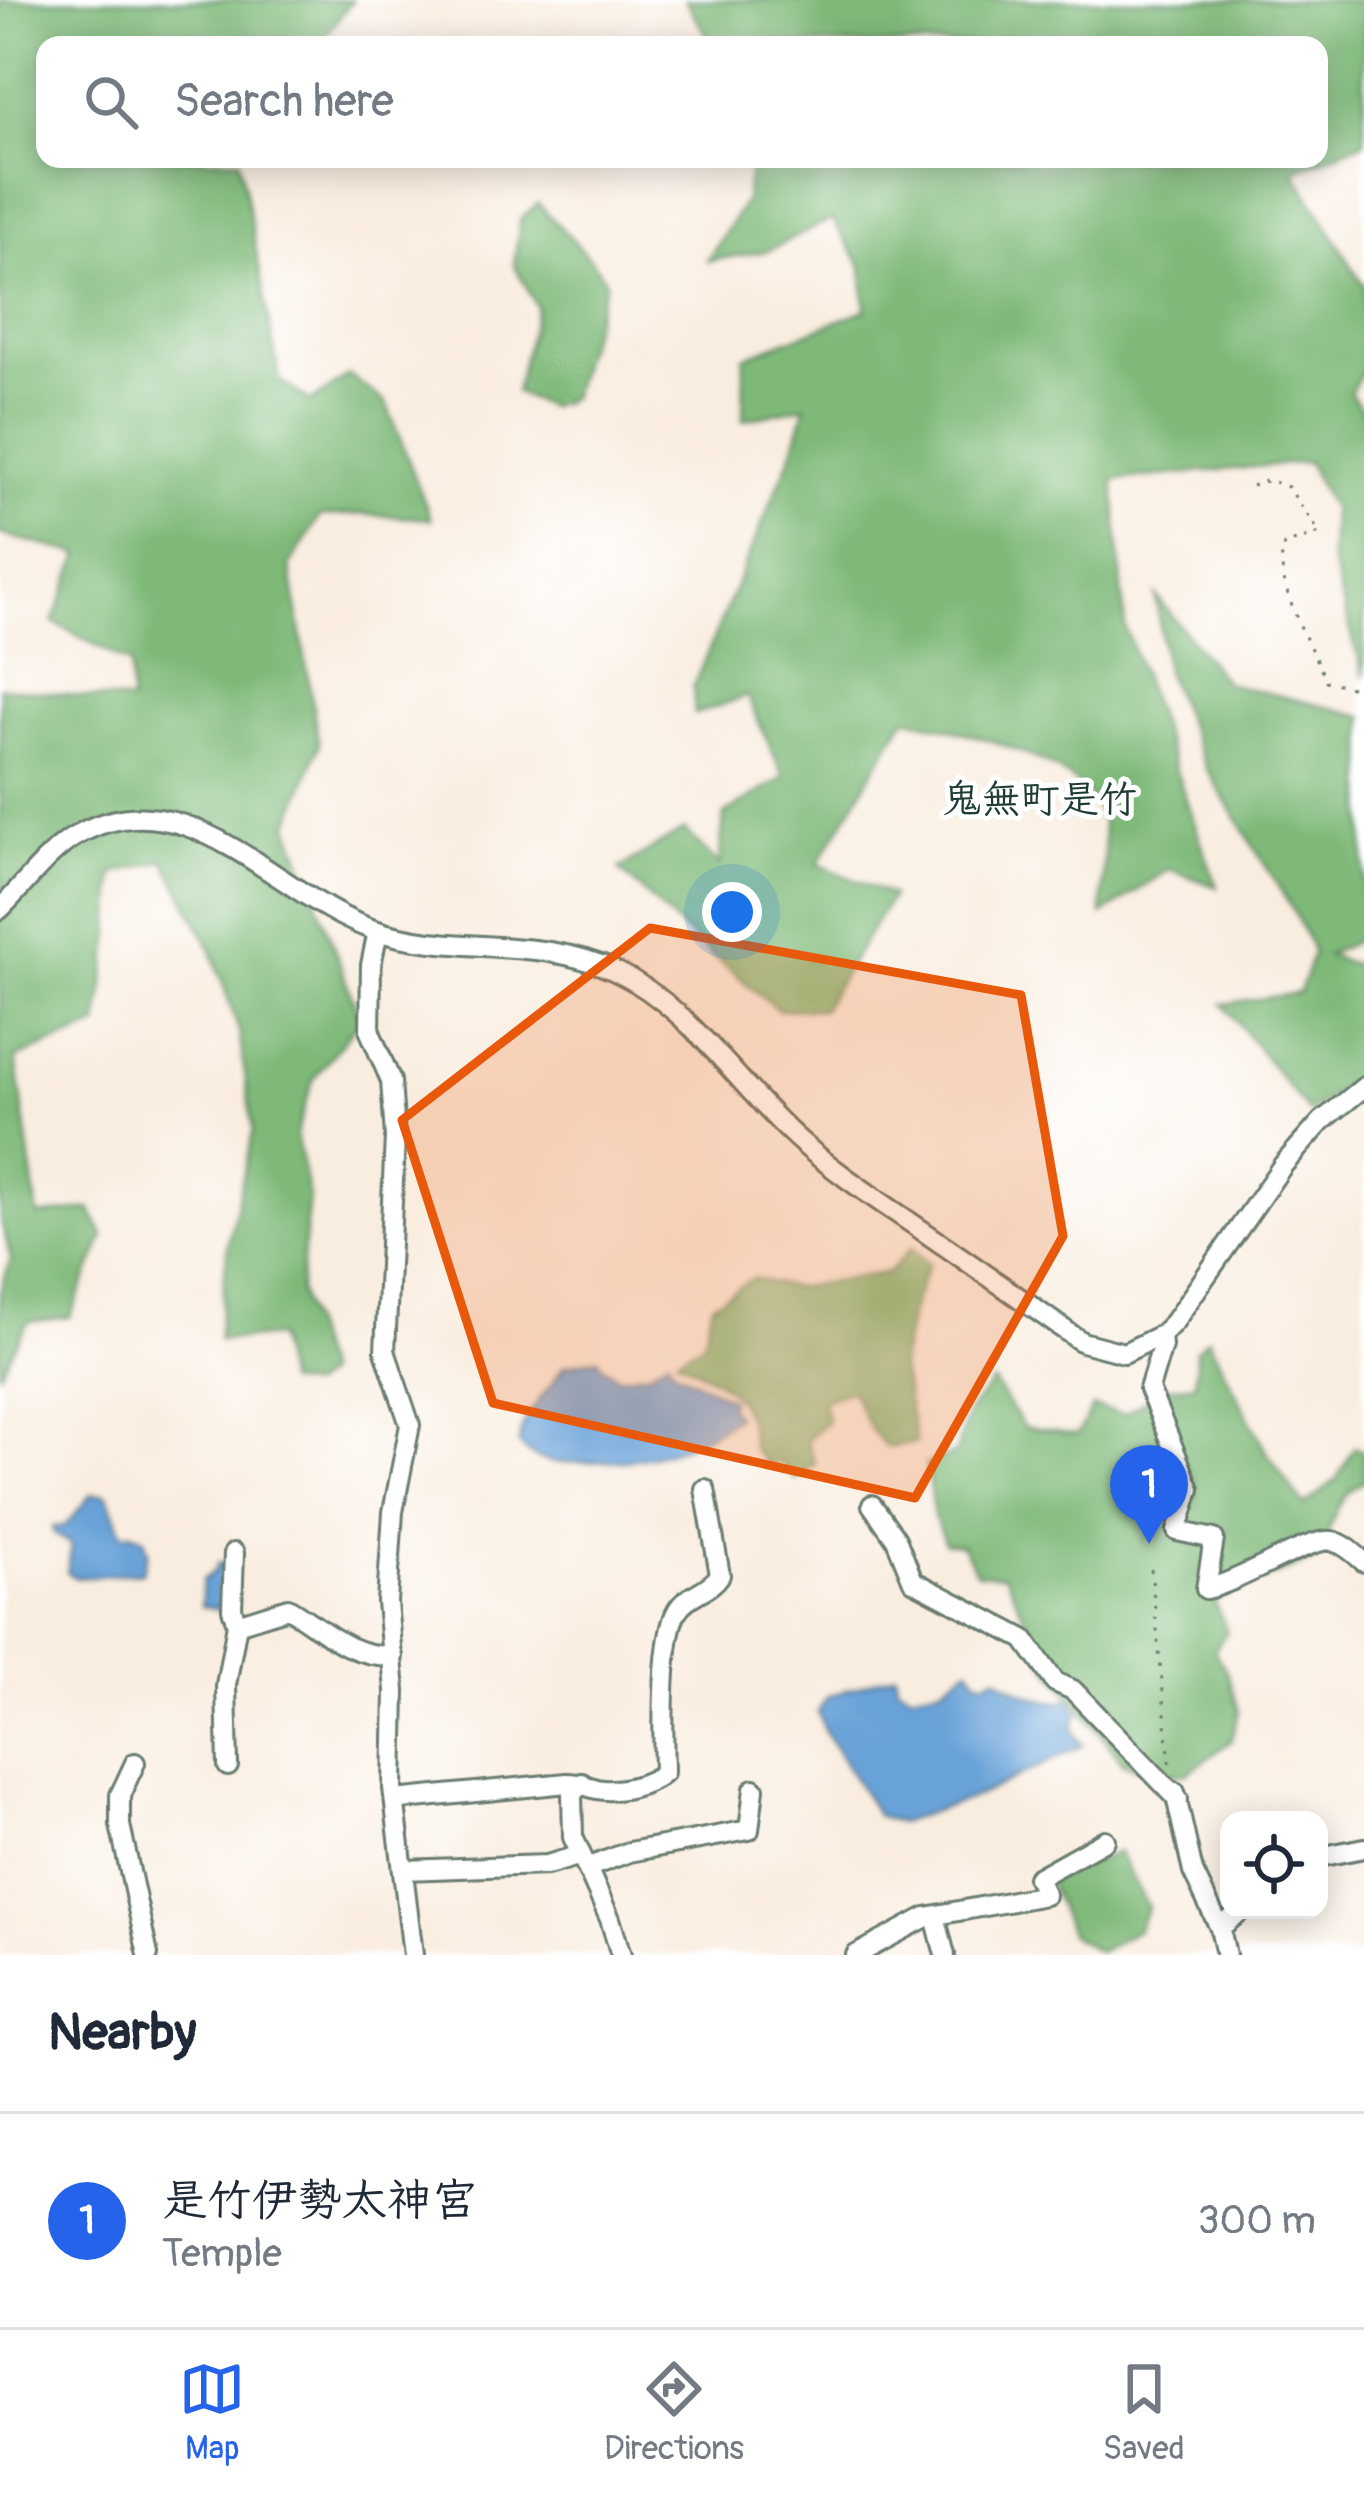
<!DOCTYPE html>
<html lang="en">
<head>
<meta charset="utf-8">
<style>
  body { margin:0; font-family:Pangolin,"Klee One",sans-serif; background:#f6f6f7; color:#1f2937 }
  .controls { position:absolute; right:36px; bottom:36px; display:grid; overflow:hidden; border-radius:24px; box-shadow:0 6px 30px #0003 }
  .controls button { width:108px; height:108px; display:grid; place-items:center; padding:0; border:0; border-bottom:3px solid #e0e1e3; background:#fff; color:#1f2937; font:60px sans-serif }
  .you { position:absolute; left:732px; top:912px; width:42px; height:42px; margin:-30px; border:9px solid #fff; border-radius:50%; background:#1a73e8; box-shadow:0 0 0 18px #1a73e833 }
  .badge { display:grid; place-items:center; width:78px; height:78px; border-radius:50%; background:#2563eb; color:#fff; font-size:39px; font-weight:700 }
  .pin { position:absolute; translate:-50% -99px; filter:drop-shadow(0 3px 6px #0008) }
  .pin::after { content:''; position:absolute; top:63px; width:42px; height:36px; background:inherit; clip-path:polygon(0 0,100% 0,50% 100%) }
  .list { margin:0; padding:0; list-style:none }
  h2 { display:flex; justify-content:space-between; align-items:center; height:156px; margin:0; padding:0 48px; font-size:51px }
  h2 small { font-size:39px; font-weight:400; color:#747a83 }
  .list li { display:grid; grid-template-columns:78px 1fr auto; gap:36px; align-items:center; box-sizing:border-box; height:216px; padding:0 48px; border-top:3px solid #e0e1e3 }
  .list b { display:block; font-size:45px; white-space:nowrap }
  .list p { margin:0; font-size:39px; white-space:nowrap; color:#747a83 }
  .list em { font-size:39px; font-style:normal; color:#747a83 }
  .icon { flex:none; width:66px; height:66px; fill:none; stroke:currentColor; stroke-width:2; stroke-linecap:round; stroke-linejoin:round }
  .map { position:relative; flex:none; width:1364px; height:1955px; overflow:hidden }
  .search { position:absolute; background:#fff; box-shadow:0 6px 30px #0003; left:36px; right:36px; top:36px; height:132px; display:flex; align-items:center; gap:30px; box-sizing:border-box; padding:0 42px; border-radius:24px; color:#747a83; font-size:45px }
  .sheet { height:372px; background:#fff }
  nav { display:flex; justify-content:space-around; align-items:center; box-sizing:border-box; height:168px; border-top:3px solid #e0e1e3; background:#fff; font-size:33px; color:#747a83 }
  nav a { display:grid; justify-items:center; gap:6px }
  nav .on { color:#2563eb }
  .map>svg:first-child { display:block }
  .forest { fill:#7eb978; stroke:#4e7b56; stroke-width:3 }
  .water { fill:#69a2d8; stroke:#447086; stroke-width:3 }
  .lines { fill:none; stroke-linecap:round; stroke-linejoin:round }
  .minor-casing { stroke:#6b7b70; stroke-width:24 }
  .path { stroke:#6b7b70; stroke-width:3; stroke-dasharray:3 9; stroke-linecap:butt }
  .minor { stroke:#fff; stroke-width:18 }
  .marked { fill:#e8590c; fill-opacity:0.2; stroke:#e8590c; stroke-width:9; stroke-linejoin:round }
  .labels { text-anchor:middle; stroke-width:10; stroke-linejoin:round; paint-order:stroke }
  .quarter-label { font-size:39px; font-weight:bold; fill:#1f3d34; stroke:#fff }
</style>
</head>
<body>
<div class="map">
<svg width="1364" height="1955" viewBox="0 0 1364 1955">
  <rect width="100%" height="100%" fill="#fff"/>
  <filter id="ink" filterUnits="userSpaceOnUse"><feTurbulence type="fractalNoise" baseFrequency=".00833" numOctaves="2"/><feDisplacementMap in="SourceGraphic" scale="24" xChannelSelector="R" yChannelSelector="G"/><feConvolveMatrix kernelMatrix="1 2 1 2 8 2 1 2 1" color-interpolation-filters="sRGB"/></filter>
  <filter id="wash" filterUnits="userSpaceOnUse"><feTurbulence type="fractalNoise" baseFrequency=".004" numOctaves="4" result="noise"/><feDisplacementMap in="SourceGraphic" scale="48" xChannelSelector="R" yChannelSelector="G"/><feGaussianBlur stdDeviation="2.7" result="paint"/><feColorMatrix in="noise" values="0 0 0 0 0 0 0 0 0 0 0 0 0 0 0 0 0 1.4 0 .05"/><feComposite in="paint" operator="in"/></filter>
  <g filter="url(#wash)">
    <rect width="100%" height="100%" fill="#f9eddf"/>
    <g class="forest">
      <polygon points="0,0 352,0 319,45 45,45 45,159 239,159 280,381 311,402 349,375 386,403 431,519 361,514 320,516 290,565 319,745 289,825 360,1019 313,1080 296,1134 309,1198 299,1290 325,1375 310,1387 286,1383 276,1337 218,1340 228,1243 253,1131 239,1031 212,951 165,860 114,874 111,936 98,1026 16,1058 38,1216 90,1209 104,1236 70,1317 28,1322 0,1372 0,1291 11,1260 0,1217 0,687 131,702 130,664 53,622 80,554 0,534"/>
      <path d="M685 0H1364V142L1294 171 1364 286V370L1350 393 1364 412V677L1330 558 1332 510 1307 462 1114 480 1125 627 1217 887 1169 869 1102 915C1102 886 1107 850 1102 822 1090 759 958 730 905 718L818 864 892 896 822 1009 778 1010 685 932 619 869 684 830 719 865 724 815 784 777 747 696 695 714 693 687 791 456 806 406 743 420 744 357 866 310 862 266 832 219 767 251 707 261 745 201 752 159H1319V45H713Z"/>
      <polygon points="538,203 593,262 606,282 570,398 548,407 515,392 537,307 514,264 520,220"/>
      <polygon points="1156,596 1226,683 1364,716 1364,937 1327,955 1364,968 1364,1071 1309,1113 1223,1004 1299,993 1313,952 1295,914 1206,768 1165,671"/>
      <path d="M911 1248 928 1264 910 1314 900 1365 916 1443 887 1448 870 1429 851 1390 823 1400 827 1421 807 1440 815 1464 795 1479 780 1462 767 1464 752 1448C748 1391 722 1384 677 1358L703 1342 712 1304 753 1278 794 1288 889 1272Z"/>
      <path d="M1208 1338 1264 1448 1304 1506 1336 1480 1355 1447 1364 1452V1482C1337 1493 1328 1531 1320 1557L1214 1601 1227 1631 1214 1651 1227 1672 1239 1711 1232 1740 1188 1773 1160 1775 1124 1763 1048 1667 1005 1575 977 1573 961 1545 945 1543 934 1517 926 1465 956 1453 968 1412 993 1381 1024 1428 1077 1435 1093 1407 1124 1414 1164 1388 1195 1384 1196 1350Z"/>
      <polygon points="1118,1852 1148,1907 1137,1930 1099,1952 1070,1935 1048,1880"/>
    </g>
    <g class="water">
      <path d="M598 1358 603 1367 619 1377 649 1372 668 1359 673 1369 730 1399 729 1407 736 1417C684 1453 649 1461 587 1462 559 1463 538 1466 519 1444 519 1414 550 1393 563 1366Z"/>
      <polygon points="103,1494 108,1496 122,1534 132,1533 144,1538 148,1552 142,1572 76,1578 67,1572 72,1545 54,1533 53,1527 65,1526 91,1495"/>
      <polygon points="218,1563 225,1565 222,1609 201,1606 203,1580 216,1570"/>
      <path d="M969 1667 977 1678 985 1681 996 1676C1014 1689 1047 1708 1069 1699L1079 1713C1071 1727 1073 1733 1083 1745L983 1794 899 1823 877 1815 826 1733 818 1712 827 1697 895 1673 897 1685 910 1693 942 1687Z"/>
    </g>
  </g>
  <g filter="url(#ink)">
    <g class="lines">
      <defs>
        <g id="minor">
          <path d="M0 909C25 885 48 851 79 834 188 773 278 898 374 930 452 956 539 935 615 971 692 1007 738 1087 801 1142 842 1178 889 1207 933 1238 983 1272 1032 1307 1082 1342L1124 1353 1161 1335 1174 1322 1283 1165 1322 1121 1364 1087"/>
          <polyline points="378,931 371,965 370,1032 391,1081 395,1137 385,1351 410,1425 393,1512 387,1602 395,1691 393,1788 413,1955"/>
          <path d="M1161 1335 1162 1346 1149 1389 1190 1489 1177 1531 1214 1539 1206 1589C1237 1584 1311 1536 1332 1541 1344 1543 1355 1554 1364 1562"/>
          <polyline points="872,1505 896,1539 913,1581 1024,1639 1055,1682 1073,1690 1178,1799"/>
          <path d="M237 1624 288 1608C325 1630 348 1657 393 1656"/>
          <polyline points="135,1763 120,1795 120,1825 148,1955"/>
          <polyline points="228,1766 226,1685 237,1624 232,1609 234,1553"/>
          <polyline points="582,1783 572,1794 573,1837 610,1919 621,1955"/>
          <polyline points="1175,1792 1193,1872 1220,1928 1226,1955"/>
          <path d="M395 1800 567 1783C579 1783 585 1786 597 1789 616 1793 649 1786 664 1772 663 1737 661 1638 677 1611 686 1594 709 1592 720 1575L705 1489"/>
          <polyline points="1319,1857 1364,1848"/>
          <polyline points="589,1867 629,1852 749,1830 754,1789"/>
          <polyline points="404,1870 547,1865 578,1856"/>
          <polyline points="935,1916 945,1955"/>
          <polyline points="1220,1928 1242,1910"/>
          <polyline points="856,1955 926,1917 1045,1895 1037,1878 1105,1840"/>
        </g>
      </defs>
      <use href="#minor" class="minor-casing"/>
      <g class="path">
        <path d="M1252 486 1269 480 1288 487 1320 533 1284 545C1272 581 1311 646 1326 681L1364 690"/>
        <polyline points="1151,1569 1170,1764"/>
      </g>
      <use href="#minor" class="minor"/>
    </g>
  </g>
  <path class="marked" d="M650 928 1021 995 1063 1236 915 1498 493 1403 402 1120Z"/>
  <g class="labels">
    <g class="quarter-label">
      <text x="1040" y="812">鬼無町是竹</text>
    </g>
  </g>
</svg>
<div class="controls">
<button><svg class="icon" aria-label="locate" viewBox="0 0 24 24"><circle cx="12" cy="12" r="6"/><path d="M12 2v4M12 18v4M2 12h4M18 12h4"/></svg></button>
</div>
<div class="you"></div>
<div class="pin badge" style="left:1149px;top:1544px">1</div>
<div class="search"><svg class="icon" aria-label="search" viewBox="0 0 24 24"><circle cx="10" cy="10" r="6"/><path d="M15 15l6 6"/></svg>Search here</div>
</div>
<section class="sheet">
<h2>Nearby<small></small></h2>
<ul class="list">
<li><span class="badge">1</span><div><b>是竹伊勢太神宮</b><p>Temple</p></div><em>300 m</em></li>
</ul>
</section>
<nav>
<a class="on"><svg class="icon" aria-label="map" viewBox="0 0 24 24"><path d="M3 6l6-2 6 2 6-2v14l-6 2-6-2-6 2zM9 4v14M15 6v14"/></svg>Map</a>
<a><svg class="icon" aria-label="directions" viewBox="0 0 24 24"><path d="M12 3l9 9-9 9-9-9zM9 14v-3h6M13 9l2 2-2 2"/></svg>Directions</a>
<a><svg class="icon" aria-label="saved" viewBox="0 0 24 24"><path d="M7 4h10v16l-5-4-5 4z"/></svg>Saved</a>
</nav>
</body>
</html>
